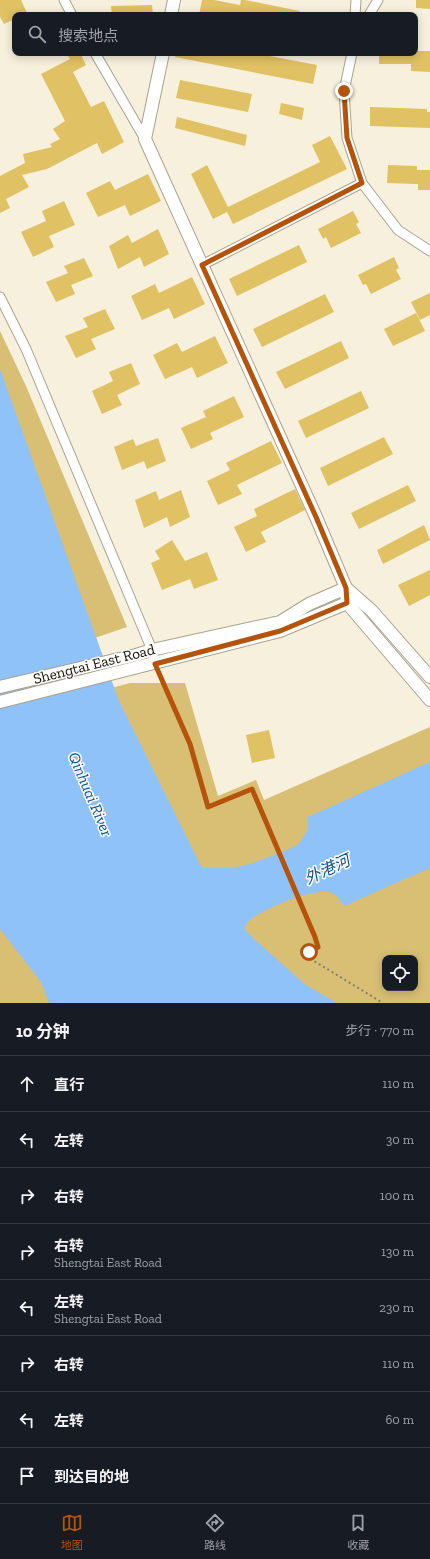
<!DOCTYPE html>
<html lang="zh">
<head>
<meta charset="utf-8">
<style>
  body { margin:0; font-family:"Zilla Slab","Noto Sans SC",serif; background:#242831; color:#f1f3f6 }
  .controls { position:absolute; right:12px; bottom:12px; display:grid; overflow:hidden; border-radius:8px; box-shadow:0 2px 10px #0003 }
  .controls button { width:36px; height:36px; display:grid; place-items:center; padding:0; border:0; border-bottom:1px solid #363941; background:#171b24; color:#f1f3f6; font:20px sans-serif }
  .stop { position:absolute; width:12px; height:12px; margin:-9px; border:3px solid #b45309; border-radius:50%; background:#fff }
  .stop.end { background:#b45309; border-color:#fff; box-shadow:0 1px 4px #0008 }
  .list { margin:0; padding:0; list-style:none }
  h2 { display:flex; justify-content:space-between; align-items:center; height:52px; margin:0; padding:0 16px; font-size:17px }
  h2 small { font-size:13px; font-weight:400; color:#9ea1a6 }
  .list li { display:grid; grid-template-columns:26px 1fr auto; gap:12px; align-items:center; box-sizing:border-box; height:56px; padding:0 16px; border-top:1px solid #363941 }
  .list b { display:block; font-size:15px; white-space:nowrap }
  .list p { margin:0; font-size:13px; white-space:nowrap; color:#9ea1a6 }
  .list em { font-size:13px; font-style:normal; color:#9ea1a6 }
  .icon { flex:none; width:22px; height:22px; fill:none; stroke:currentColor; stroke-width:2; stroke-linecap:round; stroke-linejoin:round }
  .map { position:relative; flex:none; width:430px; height:1003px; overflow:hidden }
  .search { position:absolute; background:#171b24; box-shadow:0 2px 10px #0003; left:12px; right:12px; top:12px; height:44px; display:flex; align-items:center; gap:10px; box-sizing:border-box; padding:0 14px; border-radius:8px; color:#9ea1a6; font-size:15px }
  .sheet { height:500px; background:#171b24 }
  nav { display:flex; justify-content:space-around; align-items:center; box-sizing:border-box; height:56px; border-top:1px solid #363941; background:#171b24; font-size:11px; color:#9ea1a6 }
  nav a { display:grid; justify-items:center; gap:2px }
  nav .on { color:#b45309 }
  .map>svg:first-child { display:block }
  .green { fill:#d8bf74; fill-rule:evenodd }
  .water { fill:#90c2fa }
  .building { fill:#e0c163 }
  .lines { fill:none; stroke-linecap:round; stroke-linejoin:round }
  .street-casing { stroke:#a8a28f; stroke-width:11 }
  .secondary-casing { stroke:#a8a28f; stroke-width:14 }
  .path { stroke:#827d70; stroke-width:2; stroke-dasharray:2 3; stroke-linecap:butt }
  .street { stroke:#fff; stroke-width:9 }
  .secondary { stroke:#fff; stroke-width:12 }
  .route { stroke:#b45309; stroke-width:5 }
  .labels { text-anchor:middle; stroke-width:3; stroke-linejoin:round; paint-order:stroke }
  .street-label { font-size:15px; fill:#100e08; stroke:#fffdf9 }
  .water-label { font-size:16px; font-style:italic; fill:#0d508e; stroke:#fffdf9 }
</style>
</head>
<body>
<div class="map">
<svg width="430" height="1003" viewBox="0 0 430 1003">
  <rect width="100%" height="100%" fill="#f7f0dc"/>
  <g class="green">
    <polygon points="0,331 26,386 127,627 86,641 0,479"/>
    <path d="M130 683H185L218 796 256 780 264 800 430 727V1003H0V717ZM385 958H415V988H385Z"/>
  </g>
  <path class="water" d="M0 369 119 701 202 868H233L253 863 287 850 299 844 308 829V817L430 762V868L344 906C341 901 337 895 332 893 315 886 263 909 250 920 248 922 246 925 244 928L254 939 306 985 337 1003H49L41 982 0 929Z"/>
  <g class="building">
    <polygon points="0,0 21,0 27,13 22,15 15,15 15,19 4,24 0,17"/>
    <polygon points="202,0 214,0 240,5 241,0 245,0 300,11 299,15 199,15"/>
    <polygon points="416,0 430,0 430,9 416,8"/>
    <polygon points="152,5 153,15 112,15 111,6"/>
    <polygon points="415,51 430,51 430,72 411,71 411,64 379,64 379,53 415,53"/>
    <polygon points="66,53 80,53 86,65 73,72 91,107 104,101 124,142 102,154 97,143 47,169 22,175 29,187 6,199 10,208 0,213 0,176 25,163 23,154 52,147 50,144 60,139 53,129 65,121 41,74 70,59"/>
    <polygon points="176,53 254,53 317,65 313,84 175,57"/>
    <polygon points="180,80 252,94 248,112 176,98"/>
    <polygon points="281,103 304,108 302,120 279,114"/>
    <polygon points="370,107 427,109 427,112 430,112 430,128 370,126"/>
    <polygon points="177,117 247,135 245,146 175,128"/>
    <polygon points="330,136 347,169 233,224 227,212 213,219 191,174 207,165 228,207 320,162 312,145"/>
    <polygon points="388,165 417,166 417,170 430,170 430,190 418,190 418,184 387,183"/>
    <polygon points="148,174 161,201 130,216 125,205 98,217 86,193 110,181 115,190"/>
    <polygon points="64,201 75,225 49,236 54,247 33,257 21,232 46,221 42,211"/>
    <polygon points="353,211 359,222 356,224 361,233 331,248 326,237 323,239 318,229"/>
    <polygon points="158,229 169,254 144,267 140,257 118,269 109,246 128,235 132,243"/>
    <polygon points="299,245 307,262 237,296 229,279"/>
    <polygon points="394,257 399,268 396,270 401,279 371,294 366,284 363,285 358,275"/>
    <polygon points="84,258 93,276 71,285 75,294 56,302 46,282 68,273 64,266"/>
    <polygon points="192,277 205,304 174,319 169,308 142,320 131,296 155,284 159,293"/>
    <polygon points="430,293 430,315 420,320 411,302"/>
    <polygon points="325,294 334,312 262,347 253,329"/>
    <polygon points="105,309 115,329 91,339 96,349 76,358 65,336 88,327 83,318"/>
    <polygon points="416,313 425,331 393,346 384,329"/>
    <polygon points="215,336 228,363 197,378 192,367 165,379 153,355 177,343 182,352"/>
    <polygon points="341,341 349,358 285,389 276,372"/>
    <polygon points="131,363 140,384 117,395 122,405 102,414 92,391 113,381 109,372"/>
    <polygon points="361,391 369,408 306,438 298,421"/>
    <polygon points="234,396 244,417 210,433 213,439 191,449 181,428 206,417 203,411"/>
    <polygon points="384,437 393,454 328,486 320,468"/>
    <polygon points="158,438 166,461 147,469 144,461 122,470 114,447 133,439 136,446"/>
    <polygon points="271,441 282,463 237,485 242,494 218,505 207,481 230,470 226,463"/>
    <polygon points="408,485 416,501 359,529 351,513"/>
    <polygon points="295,489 305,510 261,532 266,542 246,552 234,527 257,516 254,509"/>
    <polygon points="181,490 190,517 170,527 167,517 144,528 135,500 156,491 159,500"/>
    <polygon points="424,525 430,540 383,564 377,550"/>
    <polygon points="172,540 185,561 207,552 218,580 194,589 190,579 162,590 151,563 160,559 155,551"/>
    <polygon points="430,570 430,595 409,606 398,585"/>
    <polygon points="269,730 275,758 252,763 246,735"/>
  </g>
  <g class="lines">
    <defs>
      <g id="street">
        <polyline points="64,0 72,15"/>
        <polyline points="355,15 356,0"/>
        <polyline points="369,15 378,0"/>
        <polyline points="95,53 145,139"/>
        <polyline points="352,53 344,91 347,138 362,183 398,230 430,251"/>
        <polyline points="202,265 362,183"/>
        <polyline points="0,297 26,349 152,650 155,664"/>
      </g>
      <g id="secondary">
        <polyline points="171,15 174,0"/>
        <polyline points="163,53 145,139 316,517 346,588 347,603 430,700"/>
        <polyline points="0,687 136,655 152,650 280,622 309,604 346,588 372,611 430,677"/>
        <polyline points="0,702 280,631 347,603"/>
      </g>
    </defs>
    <use href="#street" class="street-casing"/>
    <use href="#secondary" class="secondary-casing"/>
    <polyline class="path" points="158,673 190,744 208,807 252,789 315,937 318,947 309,952 309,958 383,1003"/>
    <use href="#street" class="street"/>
    <use href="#secondary" class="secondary"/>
  </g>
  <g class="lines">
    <polyline class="route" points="309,952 318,947 315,937 252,789 208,807 190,744 155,664 280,631 347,603 346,588 316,517 202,265 362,183 347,138 344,91"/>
  </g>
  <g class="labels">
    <g class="street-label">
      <text transform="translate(94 664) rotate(-14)" y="5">Shengtai East Road</text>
    </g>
    <g class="water-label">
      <text transform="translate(91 794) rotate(67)" y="6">Qinhuai River</text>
      <text transform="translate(327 869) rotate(-25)" y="6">外港河</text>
    </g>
  </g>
</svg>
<div class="controls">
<button><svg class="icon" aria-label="locate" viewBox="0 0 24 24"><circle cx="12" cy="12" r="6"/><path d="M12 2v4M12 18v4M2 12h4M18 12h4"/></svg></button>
</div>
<div class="stop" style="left:309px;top:952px"></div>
<div class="stop end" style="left:344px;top:91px"></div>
<div class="search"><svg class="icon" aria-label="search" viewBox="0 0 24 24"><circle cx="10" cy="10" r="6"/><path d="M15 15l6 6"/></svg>搜索地点</div>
</div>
<section class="sheet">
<h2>10 分钟<small>步行 · 770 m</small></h2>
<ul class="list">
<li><svg class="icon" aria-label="ahead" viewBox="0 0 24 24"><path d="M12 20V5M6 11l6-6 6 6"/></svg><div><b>直行</b></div><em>110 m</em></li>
<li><svg class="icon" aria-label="left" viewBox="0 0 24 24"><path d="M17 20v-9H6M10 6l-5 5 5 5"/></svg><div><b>左转</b></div><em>30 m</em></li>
<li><svg class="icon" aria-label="right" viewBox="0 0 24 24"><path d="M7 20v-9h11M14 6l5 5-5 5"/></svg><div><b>右转</b></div><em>100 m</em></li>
<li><svg class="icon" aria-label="right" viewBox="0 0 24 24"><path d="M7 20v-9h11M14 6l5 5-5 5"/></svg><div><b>右转</b><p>Shengtai East Road</p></div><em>130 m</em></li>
<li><svg class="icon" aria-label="left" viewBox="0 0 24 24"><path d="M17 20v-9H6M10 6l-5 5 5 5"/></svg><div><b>左转</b><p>Shengtai East Road</p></div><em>230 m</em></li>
<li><svg class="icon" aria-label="right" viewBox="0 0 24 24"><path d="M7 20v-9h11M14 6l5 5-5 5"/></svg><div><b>右转</b></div><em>110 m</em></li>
<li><svg class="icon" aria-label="left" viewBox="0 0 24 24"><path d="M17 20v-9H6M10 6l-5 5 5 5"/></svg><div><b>左转</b></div><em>60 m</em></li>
<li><svg class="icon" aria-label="arrive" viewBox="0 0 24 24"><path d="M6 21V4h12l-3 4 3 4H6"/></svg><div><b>到达目的地</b></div></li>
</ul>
</section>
<nav>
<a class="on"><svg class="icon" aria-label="map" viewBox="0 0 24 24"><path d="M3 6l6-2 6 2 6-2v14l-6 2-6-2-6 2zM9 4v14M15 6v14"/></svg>地图</a>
<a><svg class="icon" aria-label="directions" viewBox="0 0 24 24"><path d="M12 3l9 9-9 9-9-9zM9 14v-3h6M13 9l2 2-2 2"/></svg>路线</a>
<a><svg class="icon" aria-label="saved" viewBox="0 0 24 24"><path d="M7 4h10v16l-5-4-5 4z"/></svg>收藏</a>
</nav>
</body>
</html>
